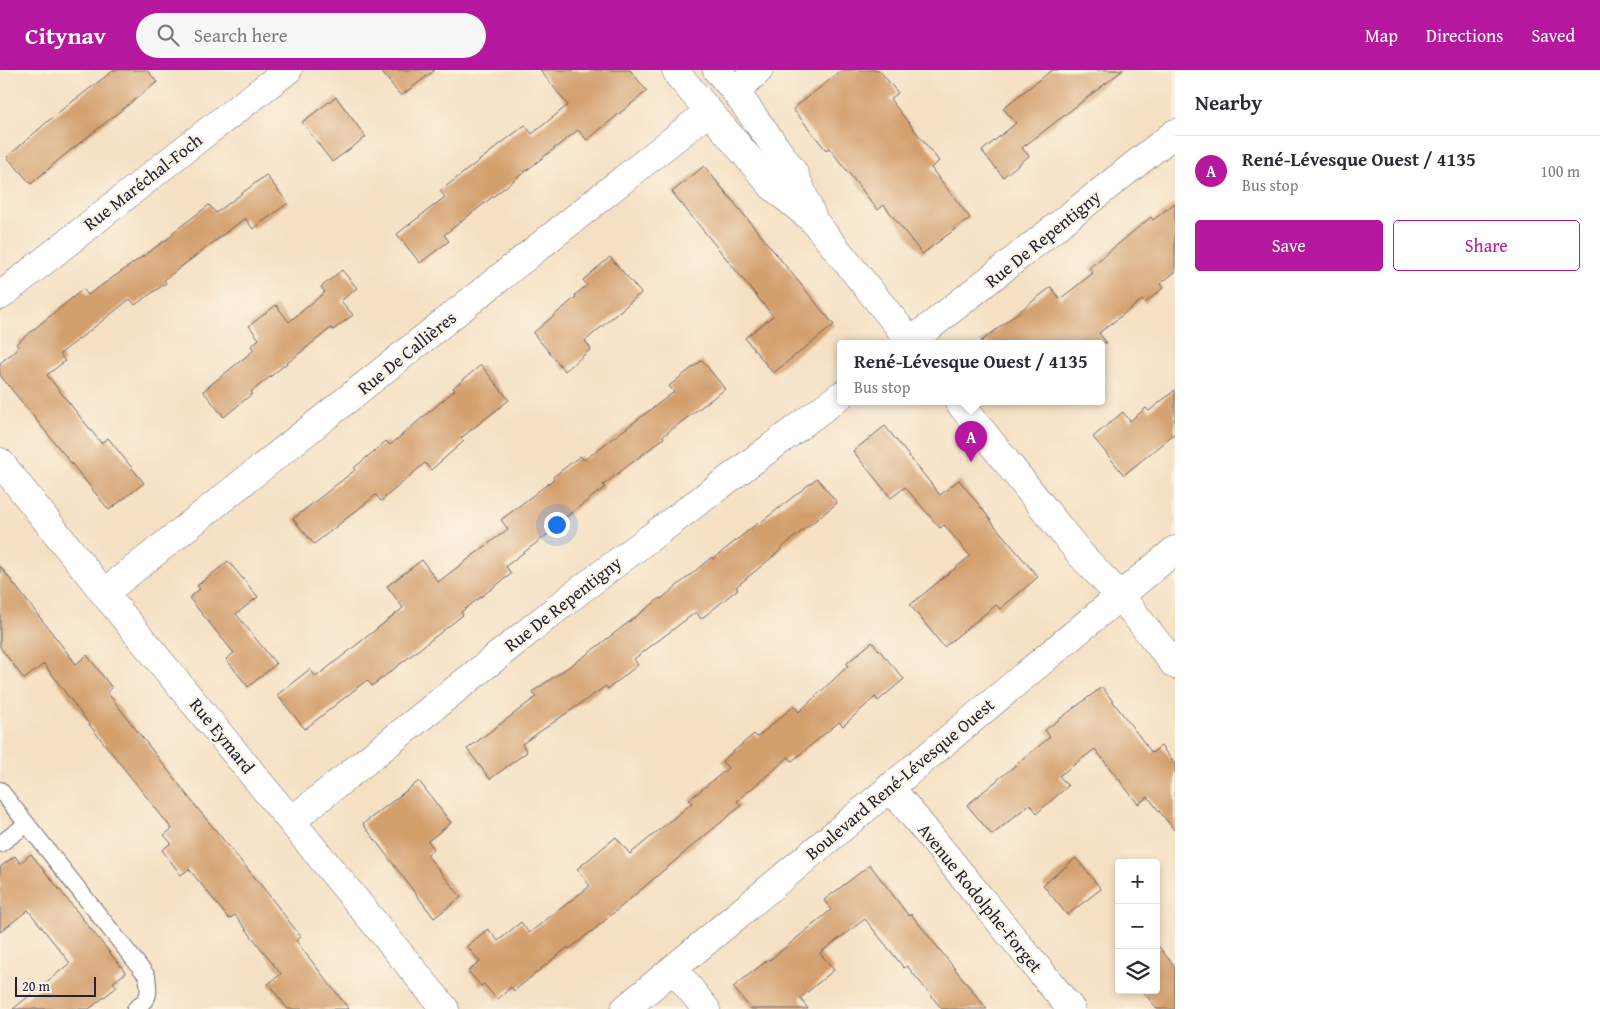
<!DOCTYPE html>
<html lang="en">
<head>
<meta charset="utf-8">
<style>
  body { margin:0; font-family:"Gentium Book Plus",serif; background:#f7f7f7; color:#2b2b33 }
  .controls { position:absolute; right:15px; bottom:15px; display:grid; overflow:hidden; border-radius:5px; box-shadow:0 2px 8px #0003 }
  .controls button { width:45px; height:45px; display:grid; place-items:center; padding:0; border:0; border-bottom:1px solid #e1e1e2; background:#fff; color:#2b2b33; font:25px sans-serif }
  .scale { position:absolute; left:15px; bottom:12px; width:81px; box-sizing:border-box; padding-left:5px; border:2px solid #22223b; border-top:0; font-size:14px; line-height:18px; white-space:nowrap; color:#22223b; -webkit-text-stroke:4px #fcf5e5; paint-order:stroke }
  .you { position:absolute; left:556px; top:454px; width:18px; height:18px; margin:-12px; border:4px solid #fff; border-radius:50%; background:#1a73e8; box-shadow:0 0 0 8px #1a73e833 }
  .badge { display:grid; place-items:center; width:32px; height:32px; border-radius:50%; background:#b5179e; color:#fff; font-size:16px; font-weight:700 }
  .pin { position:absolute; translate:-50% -41px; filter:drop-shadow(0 1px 2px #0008) }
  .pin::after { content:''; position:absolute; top:26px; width:18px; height:15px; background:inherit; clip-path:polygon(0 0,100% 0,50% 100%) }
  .popup { position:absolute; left:837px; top:270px; width:268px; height:65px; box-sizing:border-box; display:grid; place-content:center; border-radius:5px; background:#fff; filter:drop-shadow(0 1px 4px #0005); font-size:16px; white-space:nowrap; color:#7c7c81 }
  .popup b { font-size:19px; color:#2b2b33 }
  .popup::after { content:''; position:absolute; left:50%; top:100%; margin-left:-10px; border:10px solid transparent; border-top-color:#fff }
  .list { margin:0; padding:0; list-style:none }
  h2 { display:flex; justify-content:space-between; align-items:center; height:65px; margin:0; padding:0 20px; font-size:21px }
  h2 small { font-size:16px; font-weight:400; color:#7c7c81 }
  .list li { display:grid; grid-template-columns:32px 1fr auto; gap:15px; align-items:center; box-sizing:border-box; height:70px; padding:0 20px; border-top:1px solid #e1e1e2 }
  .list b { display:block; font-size:19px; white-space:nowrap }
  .list p { margin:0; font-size:16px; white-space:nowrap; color:#7c7c81 }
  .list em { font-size:16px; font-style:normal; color:#7c7c81 }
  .actions { display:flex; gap:10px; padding:15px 20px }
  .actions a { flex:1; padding:11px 0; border:1px solid #b5179e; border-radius:5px; text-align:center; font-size:18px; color:#b5179e }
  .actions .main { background:#b5179e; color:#fff }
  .icon { flex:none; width:28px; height:28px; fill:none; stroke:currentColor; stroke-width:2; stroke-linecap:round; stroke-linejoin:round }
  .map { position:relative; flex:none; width:1175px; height:939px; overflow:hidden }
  header { display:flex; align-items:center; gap:30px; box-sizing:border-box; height:70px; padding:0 25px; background:#b5179e; color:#fff }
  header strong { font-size:24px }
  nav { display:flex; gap:28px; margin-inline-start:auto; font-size:18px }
  .search { width:350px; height:45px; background:#f7f7f7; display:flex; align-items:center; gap:12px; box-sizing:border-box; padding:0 18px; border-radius:28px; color:#7c7c81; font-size:19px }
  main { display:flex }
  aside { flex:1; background:#fff }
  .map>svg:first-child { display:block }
  .building { fill:#d39f6d }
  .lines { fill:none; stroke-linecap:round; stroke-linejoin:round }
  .service-casing { stroke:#6c646b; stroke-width:18 }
  .minor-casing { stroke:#6c646b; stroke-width:29 }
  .secondary-casing { stroke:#6c646b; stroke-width:29 }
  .service { stroke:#fff; stroke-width:16 }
  .minor { stroke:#fff; stroke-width:28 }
  .secondary { stroke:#fff; stroke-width:28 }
  .labels { text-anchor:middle; stroke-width:5; stroke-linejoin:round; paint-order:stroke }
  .street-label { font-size:18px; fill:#22223b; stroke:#fcf5e5 }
</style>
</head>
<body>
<header>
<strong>Citynav</strong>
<div class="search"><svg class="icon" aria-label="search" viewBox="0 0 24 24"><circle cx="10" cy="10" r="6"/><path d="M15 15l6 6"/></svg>Search here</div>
<nav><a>Map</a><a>Directions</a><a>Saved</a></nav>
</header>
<main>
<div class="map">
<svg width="1175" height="939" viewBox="0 0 1175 939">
  <rect width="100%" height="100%" fill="#fcf5e5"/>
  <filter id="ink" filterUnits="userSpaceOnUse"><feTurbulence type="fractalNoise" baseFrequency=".02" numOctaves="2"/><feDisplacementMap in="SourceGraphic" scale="10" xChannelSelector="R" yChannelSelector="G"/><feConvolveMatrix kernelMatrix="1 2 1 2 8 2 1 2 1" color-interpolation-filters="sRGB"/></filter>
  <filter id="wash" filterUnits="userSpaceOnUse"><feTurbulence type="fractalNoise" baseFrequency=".0096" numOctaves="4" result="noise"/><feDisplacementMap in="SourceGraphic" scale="20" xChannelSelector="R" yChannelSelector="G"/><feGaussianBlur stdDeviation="1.12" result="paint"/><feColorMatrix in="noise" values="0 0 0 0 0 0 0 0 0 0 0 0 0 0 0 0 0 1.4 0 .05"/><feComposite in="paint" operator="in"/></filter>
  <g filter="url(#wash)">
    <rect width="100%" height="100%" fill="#f5e0c3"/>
    <g id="blocks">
      <g class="building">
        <polygon points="114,0 147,0 157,12 62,87 31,114 7,87 55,45"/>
        <polygon points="380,0 435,0 401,26"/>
        <polygon points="540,0 630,0 647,21 587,70 578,60 444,165 449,171 420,193 397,164 445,127 440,121 525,55 532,64 568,35"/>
        <polygon points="842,0 879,0 898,23 890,29 939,91 931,98 970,148 922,184 884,135 878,140 829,78 826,80 793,39"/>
        <polygon points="1052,0 1123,0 1022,78 1029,86 1003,107 982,81 1016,53 1003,38"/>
        <polygon points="336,27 366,67 332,92 302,52"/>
        <polygon points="704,96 834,255 773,303 745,268 773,246 672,122"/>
        <polygon points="266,105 288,133 253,159 245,148 164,210 166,213 135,235 130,229 60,284 65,291 47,305 101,373 108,368 144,413 109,440 0,305 0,293 19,278 16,274 83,219 88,225 173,165 172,163 209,135 216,143"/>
        <polygon points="1175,133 1175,202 1160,214 1163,218 1145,233 1142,230 1099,263 1107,273 979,273 1051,217 1060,229 1093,203 1089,198 1151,147 1153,150"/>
        <polygon points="610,187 641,223 585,271 591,279 565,301 533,263 576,227 575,225 587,215 583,210"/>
        <polygon points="342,200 357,218 341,231 353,245 333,260 331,258 251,322 252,324 224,347 203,321 254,280 251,276 259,269 249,256 276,235 289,252 325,222 321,217"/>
        <polygon points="702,290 725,319 663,366 664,368 603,415 605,417 554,456 556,458 506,496 511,504 461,542 463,545 372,616 367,610 305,659 277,625 310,599 316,607 403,538 387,516 422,490 438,512 508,459 501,450 554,409 553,407 580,386 584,390 674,322 669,316"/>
        <polygon points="481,295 509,330 461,368 464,371 431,400 425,393 381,431 376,425 314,474 293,449 355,400 354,398 386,371 390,375 455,320 453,318"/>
        <polygon points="1175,320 1175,363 1124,405 1093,367 1123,342 1130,351 1146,338 1149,341"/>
        <polygon points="885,356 940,425 959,410 991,450 990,450 1038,507 1000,539 996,535 944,577 910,535 970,486 944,455 940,458 905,417 891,428 853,381"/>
        <polygon points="817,408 837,433 781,478 782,479 736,517 738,519 701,549 696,542 634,589 638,595 608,619 606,616 522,674 527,682 490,709 467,679 536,627 532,622 586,585 660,528 661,529 712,487 713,489 759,452 760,453"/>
        <polygon points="228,491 258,527 236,544 276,594 248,617 226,589 234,583 189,528 200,519 197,516"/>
        <polygon points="0,496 76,594 87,585 112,618 107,622 198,739 265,820 301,867 296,871 349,939 288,939 268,914 281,904 235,845 229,849 189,799 181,805 162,780 171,773 164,765 172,759 95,662 44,594 24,609 0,577"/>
        <polygon points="872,572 904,609 878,631 875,627 843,656 839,652 792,691 789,687 737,731 741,736 697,772 596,858 569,879 568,877 514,921 511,917 497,930 484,914 481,916 468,901 480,892 467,876 488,859 498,871 521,852 529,863 590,816 577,799 616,767 630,784 692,733 689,730 728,698 722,691 754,664 757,667 794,636 799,642 848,596 846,594"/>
        <polygon points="1102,617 1152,683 1161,676 1175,694 1175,761 1148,727 1138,734 1095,679 1059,706 1068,716 1037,743 1030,734 992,765 967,735 1050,667 1045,660"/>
        <polygon points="419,711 451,753 428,771 434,779 427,785 461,827 434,848 363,754"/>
        <polygon points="31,784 126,903 113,912 117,917 89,939 13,939 70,893 28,840 0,862 0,797 15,786 20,793"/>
        <polygon points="1076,788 1101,819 1067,845 1043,815"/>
        <polygon points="870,795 909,846 911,844 987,939 942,939 907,896 904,898 865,849 820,883 834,900 800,928 808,939 751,939 733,917 769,889 770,890 831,840 824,830"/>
        <polygon points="1156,873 1175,897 1175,939 1157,939 1142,920 1156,920"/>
      </g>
    </g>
  </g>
  <g filter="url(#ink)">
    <use href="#blocks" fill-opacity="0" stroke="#6c646b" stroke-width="1"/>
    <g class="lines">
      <defs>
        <g id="service">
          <path d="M0 720 147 906C150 924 150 928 135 939"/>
          <polyline points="0,774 27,754"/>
        </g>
        <g id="minor">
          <polyline points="676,0 679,6 773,117 813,150 912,273"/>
          <polyline points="717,0 735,21 794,103 812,146"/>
          <polyline points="735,21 759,0"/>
          <polyline points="0,226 190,75 288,0"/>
          <polyline points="909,273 1175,63"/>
          <polyline points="958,331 1081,485 1120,526 1175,595"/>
          <polyline points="0,392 104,523 445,939"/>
          <polyline points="104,523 708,42"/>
          <polyline points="890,717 1071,939"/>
          <polyline points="291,751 575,524 841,325"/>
          <polyline points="674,899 706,939"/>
        </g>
        <polyline id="secondary" points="625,939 1175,480"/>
      </defs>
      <use href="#service" class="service-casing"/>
      <use href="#minor" class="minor-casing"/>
      <use href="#secondary" class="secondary-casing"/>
      <use href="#service" class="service"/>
      <use href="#minor" class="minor"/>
      <use href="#secondary" class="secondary"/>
    </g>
  </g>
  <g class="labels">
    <g class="street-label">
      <text transform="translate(143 112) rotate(-38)" y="6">Rue Maréchal-Foch</text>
      <text transform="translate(1043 169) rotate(-39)" y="6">Rue De Repentigny</text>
      <text transform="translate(407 283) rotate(-39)" y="6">Rue De Callières</text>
      <text transform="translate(563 534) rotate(-38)" y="6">Rue De Repentigny</text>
      <text transform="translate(222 666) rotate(51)" y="6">Rue Eymard</text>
      <text transform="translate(900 709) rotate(-40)" y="6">Boulevard René-Lévesque Ouest</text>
      <text transform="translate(980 828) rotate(51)" y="6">Avenue Rodolphe-Forget</text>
    </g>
  </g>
</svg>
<div class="controls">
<button>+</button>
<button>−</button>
<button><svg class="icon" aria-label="layers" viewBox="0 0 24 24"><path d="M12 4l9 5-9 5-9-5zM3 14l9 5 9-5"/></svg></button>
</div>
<div class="scale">20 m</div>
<div class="you"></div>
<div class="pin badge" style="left:971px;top:392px">A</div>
<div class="popup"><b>René-Lévesque Ouest / 4135</b>Bus stop</div>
</div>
<aside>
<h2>Nearby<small></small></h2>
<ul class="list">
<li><span class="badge">A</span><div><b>René-Lévesque Ouest / 4135</b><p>Bus stop</p></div><em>100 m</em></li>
</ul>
<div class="actions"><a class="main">Save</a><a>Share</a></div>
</aside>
</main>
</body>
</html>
